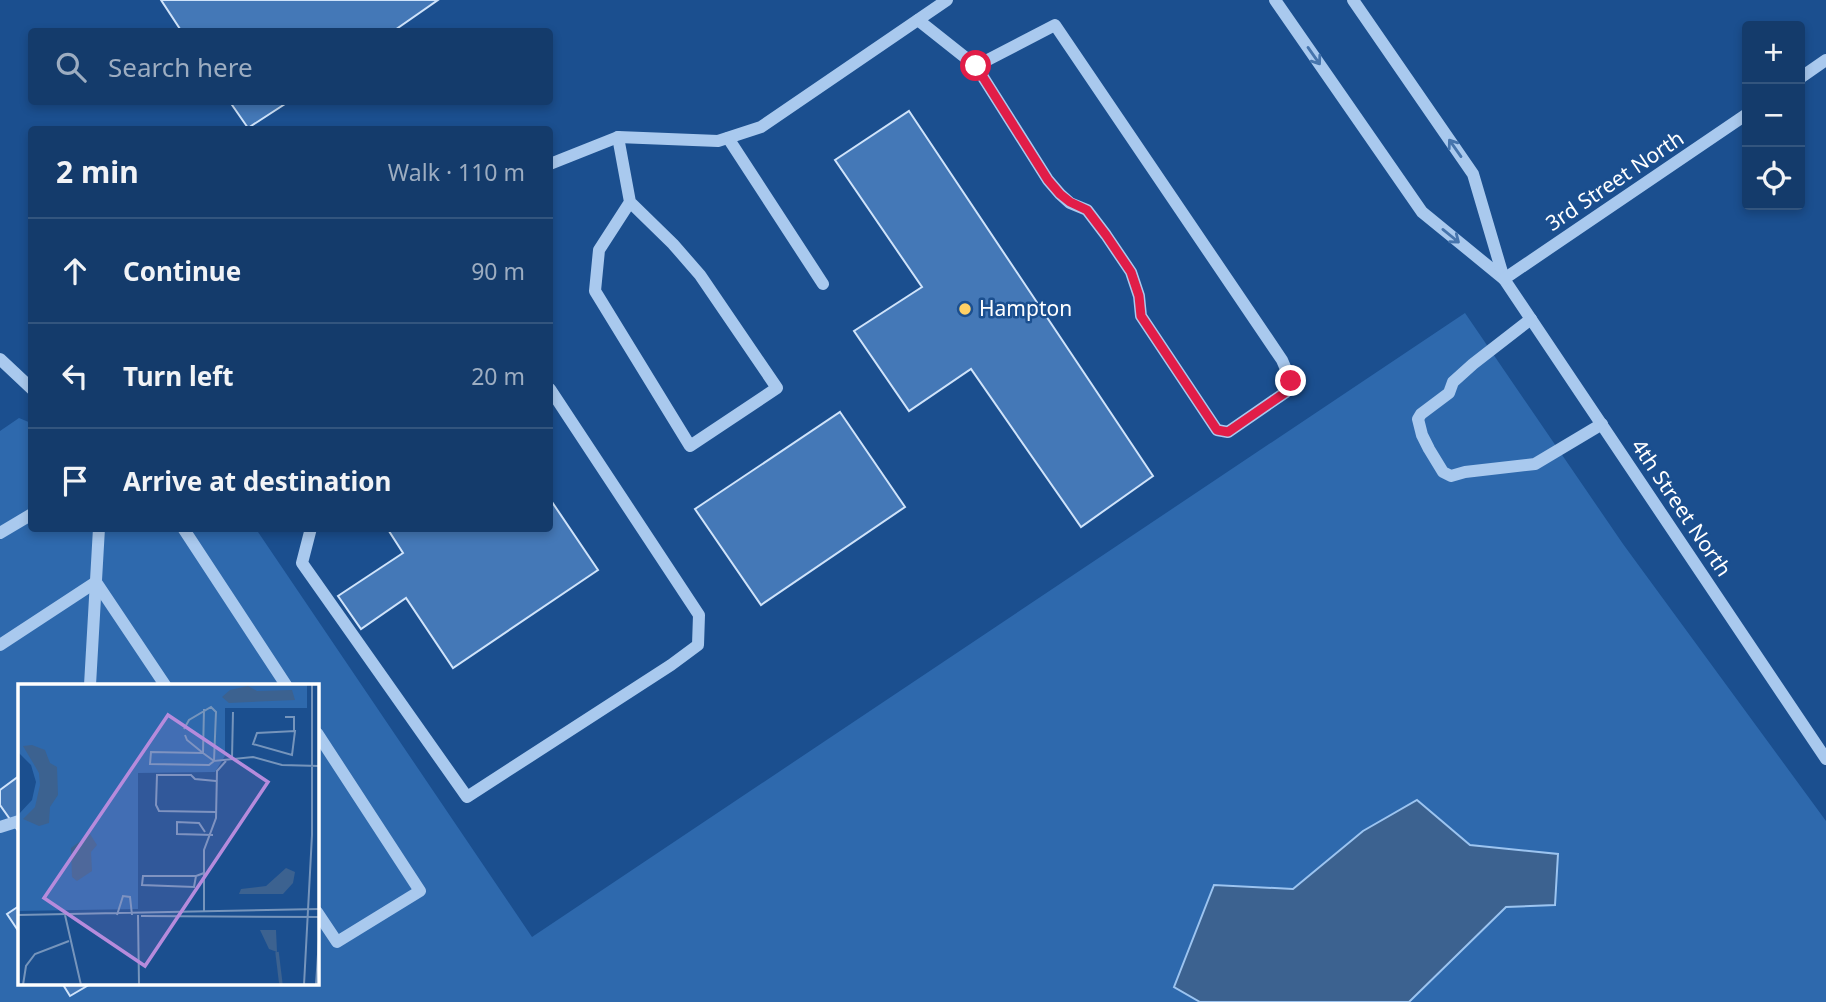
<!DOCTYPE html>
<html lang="en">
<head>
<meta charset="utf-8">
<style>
  body { margin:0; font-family:"Noto Sans",sans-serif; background:#214673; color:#f1f3f6 }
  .controls { position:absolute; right:21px; top:21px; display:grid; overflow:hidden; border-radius:7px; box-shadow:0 4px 10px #0003 }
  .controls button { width:63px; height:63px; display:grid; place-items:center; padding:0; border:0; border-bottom:2px solid #33557e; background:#143b6b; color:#f1f3f6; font:35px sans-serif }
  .stop { position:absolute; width:21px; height:21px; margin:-16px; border:5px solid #e11d48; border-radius:50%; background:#fff }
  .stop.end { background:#e11d48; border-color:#fff; box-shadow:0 2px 7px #0008 }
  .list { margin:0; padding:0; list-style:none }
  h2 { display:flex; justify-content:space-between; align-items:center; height:91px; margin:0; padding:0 28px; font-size:30px }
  h2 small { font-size:23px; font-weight:400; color:#9dadc1 }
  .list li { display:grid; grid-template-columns:46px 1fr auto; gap:21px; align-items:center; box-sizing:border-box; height:105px; padding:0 28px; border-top:2px solid #33557e }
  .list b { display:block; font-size:26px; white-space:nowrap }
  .list em { font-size:23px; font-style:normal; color:#9dadc1 }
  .icon { flex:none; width:38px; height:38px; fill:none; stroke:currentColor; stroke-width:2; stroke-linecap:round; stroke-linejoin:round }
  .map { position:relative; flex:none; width:1826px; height:1002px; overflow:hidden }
  .search { position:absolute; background:#143b6b; box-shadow:0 4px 10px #0003; left:28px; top:28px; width:525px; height:77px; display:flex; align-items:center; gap:18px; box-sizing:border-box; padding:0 24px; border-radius:7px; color:#9dadc1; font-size:26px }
  .panel { position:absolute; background:#143b6b; box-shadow:0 4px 10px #0003; left:28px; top:126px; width:525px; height:406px; border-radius:7px }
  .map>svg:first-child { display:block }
  .green { fill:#2e69ad; fill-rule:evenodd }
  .water { fill:#3c6290; stroke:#9cc4f0; stroke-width:2 }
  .building { fill:#4478b7; stroke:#cfe3fa; stroke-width:2 }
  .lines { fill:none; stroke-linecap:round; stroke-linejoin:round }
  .minor { stroke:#a9c9ee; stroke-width:12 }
  .oneway { stroke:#4674ac }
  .route { stroke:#e11d48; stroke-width:9 }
  .poi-dot { fill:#ffd166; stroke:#1b4f8f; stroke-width:2.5 }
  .labels { text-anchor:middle; stroke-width:5; stroke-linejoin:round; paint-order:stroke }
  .street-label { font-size:21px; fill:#fff; stroke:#1b4f8f }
  .poi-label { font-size:21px; fill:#fff; stroke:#1b4f8f; text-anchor:start }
  .inset-river { fill:none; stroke:#3c6290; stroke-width:3.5 }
  .inset-road { fill:none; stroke:#7695bc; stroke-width:2 }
  .view { fill:#b68bdc; fill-opacity:0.15; stroke:#b68bdc; stroke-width:3.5 }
  .inset-edge { fill:none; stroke:#fff; stroke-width:3.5 }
</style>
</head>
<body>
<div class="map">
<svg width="1826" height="1002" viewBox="0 0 1826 1002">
  <rect width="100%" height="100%" fill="#1b4f8f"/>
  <path class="green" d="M1465 313 1623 544 1826 821V1002H0V431L19 418 31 423 32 528 256 529 532 937ZM19 685H317V983H19Z"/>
  <polygon class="water" points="1417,800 1470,845 1558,854 1555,905 1506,907 1409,1002 1200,1002 1174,987 1214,885 1293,889 1363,831"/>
  <g class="building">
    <polygon points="161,0 438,0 392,32 182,32"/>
    <polygon points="230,102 288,102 248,128"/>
    <polygon points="909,111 1153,476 1081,527 971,369 909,411 854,331 922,287 835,160"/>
    <polygon points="840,412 905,507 761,605 695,509"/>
    <polygon points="550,499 598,570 453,668 406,598 361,629 338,596 403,553 387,528 550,528"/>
    <polygon points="19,776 19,832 0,805 0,790"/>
    <polygon points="19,906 19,932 7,914"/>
    <polygon points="62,983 92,983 70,996"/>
  </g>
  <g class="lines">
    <g class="minor">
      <polyline points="1275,0 1422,212 1504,279 1826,759"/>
      <polyline points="1353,0 1473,174 1504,279"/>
      <polyline points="918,20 976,66 1055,25 1282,360 1291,381 1286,392 1228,432 1217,430 1141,316 1139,296 1131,272 1106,235 1087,210 1070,203 1060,194 1048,180 976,66"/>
      <polyline points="1800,78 1826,60"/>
      <polyline points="618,137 630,202 673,244 700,275 777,388 690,446 595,291 599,250 630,202"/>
      <polyline points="728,138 823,284"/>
      <polyline points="550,164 618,137 718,141 761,127 947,0"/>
      <polyline points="1504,279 1747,114"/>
      <polyline points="1531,319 1473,364 1453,382 1449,393 1421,414 1418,419 1422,435 1429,449 1443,472 1451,476 1465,472 1535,464 1602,424"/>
      <polyline points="0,359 32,389"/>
      <polyline points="183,528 286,685"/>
      <polyline points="311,528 302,563 467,797 671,665 698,645 699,615 550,389"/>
      <polyline points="0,533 32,514"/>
      <polyline points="0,645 96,582 165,685"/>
      <polyline points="90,685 99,528"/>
      <polyline points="317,733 420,891 337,942 317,912"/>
      <polyline points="0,827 19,821"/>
    </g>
  </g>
  <defs><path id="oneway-shaft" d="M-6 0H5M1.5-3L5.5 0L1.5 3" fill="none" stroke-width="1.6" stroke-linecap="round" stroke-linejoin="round" transform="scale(1.75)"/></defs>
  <g class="oneway">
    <use href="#oneway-shaft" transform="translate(1314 56) rotate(55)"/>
    <use href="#oneway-shaft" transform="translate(1455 148) rotate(-125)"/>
    <use href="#oneway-shaft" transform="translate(1451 236) rotate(39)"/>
  </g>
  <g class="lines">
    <polyline class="route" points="976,66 1048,180 1060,194 1070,202 1087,210 1106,235 1131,272 1139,296 1141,316 1217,430 1228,432 1286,392 1291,381"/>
  </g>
  <circle class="poi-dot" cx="965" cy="309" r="7"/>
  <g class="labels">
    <g class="street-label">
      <text transform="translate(1615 181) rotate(-34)" y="7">3rd Street North</text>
      <text transform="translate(1681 508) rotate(56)" y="7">4th Street North</text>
    </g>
    <g class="poi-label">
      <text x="979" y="316">Hampton</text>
    </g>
  </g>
  <g transform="translate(18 684)">
    <rect width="301" height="301" fill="#1b4f8f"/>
    <path d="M0 0H289V24H207V72L197 88 120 89V225L0 227V131L14 116 18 98 13 81 0 68Z" fill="#2e69ad"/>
    <path d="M230 2 239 7 274 6 277 16 211 19 204 13 212 6ZM14 61 27 66 32 79 39 83 40 111 32 123 31 139 21 142 5 135 17 123 22 101 21 89 5 62ZM72 150 79 161 73 168 74 187 59 197 54 193 53 164ZM268 184 277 188 275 199 265 210H221L223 205 248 202ZM242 246H258L259 268 251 265Z" fill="#3c6290"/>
    <path class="inset-river" d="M259 268 263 301"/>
    <path class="inset-road" d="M267 33H276V47M166 45 171 36 193 23 198 28 196 77 235 73 264 81 301 82M277 47 274 71 235 60 239 49ZM167 51 169 56 185 69 196 77 191 81 132 80 133 68 185 69 186 25M214 74 215 28M198 97 177 95 173 91H139L138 121 141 127 198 128M187 148 181 139 159 138V150L195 151M178 192H125L124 201 176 203 178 192 186 189M186 228V166L198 134 199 87 208 77M0 231 301 225M47 231 63 301M99 231 105 212 112 213 114 231M120 231 121 301M123 232 301 233M5 301 8 282 17 270 51 257M286 301 294 151V0M298 301 301 255"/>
    <path class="view" d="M150 31 250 98 127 282 26 214Z"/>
    <rect width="301" height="301" class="inset-edge"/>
  </g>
</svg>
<div class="controls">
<button>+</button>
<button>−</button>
<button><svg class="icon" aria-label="locate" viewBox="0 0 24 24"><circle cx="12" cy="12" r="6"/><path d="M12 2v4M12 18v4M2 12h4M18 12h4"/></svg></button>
</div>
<div class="stop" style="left:976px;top:66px"></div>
<div class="stop end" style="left:1291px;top:381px"></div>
<div class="search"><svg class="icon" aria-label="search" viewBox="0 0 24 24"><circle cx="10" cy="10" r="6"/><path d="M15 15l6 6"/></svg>Search here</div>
<section class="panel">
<h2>2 min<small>Walk · 110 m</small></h2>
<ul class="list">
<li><svg class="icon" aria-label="ahead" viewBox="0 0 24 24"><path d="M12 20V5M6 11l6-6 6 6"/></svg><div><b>Continue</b></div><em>90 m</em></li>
<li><svg class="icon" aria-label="left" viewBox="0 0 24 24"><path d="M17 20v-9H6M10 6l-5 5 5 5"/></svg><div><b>Turn left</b></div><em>20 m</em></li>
<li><svg class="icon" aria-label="arrive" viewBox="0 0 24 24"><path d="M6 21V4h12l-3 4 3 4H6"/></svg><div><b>Arrive at destination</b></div></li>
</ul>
</section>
</div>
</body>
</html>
